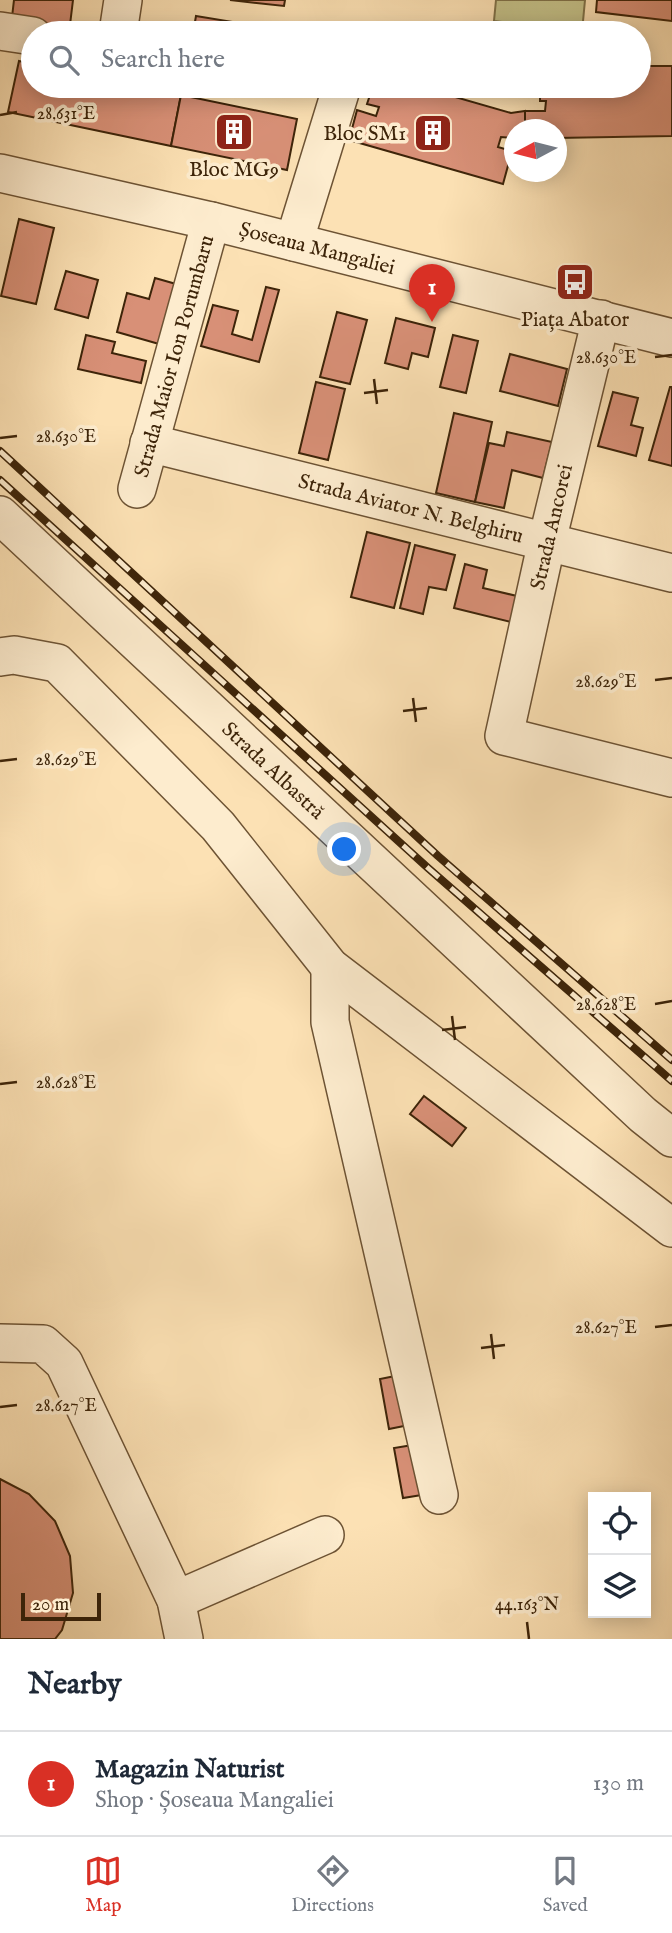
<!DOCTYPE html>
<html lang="en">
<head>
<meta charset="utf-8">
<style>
  body { margin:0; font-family:"IM FELL English",serif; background:#f2f2f3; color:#1f2937 }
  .controls { position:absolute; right:21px; bottom:21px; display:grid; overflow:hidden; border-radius:0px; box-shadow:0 4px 18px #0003 }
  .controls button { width:63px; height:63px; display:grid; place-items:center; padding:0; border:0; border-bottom:2px solid #e0e1e3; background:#fff; color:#1f2937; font:35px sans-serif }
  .compass { position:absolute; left:504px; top:119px; width:63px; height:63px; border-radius:50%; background:#fff; box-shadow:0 4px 18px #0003; rotate:263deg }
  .scale { position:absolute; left:21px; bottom:18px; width:80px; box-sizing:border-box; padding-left:7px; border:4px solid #3d2409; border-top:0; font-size:19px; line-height:24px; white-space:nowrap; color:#3d2409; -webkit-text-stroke:5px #fdecce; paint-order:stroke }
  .you { position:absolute; left:345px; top:850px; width:24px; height:24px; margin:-18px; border:5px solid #fff; border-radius:50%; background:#1a73e8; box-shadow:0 0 0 10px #1a73e833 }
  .badge { display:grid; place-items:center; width:46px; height:46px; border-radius:50%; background:#d93025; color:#fff; font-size:23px; font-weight:700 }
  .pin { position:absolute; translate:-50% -58px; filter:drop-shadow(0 2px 4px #0008) }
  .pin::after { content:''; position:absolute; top:37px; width:24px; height:21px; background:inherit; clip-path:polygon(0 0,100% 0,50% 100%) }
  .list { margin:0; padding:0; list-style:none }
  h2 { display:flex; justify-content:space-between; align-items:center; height:91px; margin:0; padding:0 28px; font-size:30px }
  h2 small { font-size:23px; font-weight:400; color:#747a83 }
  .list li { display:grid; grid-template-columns:46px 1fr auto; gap:21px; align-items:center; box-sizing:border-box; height:105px; padding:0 28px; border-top:2px solid #e0e1e3 }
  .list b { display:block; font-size:26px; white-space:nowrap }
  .list p { margin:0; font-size:23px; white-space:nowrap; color:#747a83 }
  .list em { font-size:23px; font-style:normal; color:#747a83 }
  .icon { flex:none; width:38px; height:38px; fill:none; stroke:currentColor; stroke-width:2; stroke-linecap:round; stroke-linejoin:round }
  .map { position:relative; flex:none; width:672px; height:1639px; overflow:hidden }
  .search { position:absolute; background:#fff; box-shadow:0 4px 18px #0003; left:21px; right:21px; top:21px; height:77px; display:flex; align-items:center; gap:18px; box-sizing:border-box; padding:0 24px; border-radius:38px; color:#747a83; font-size:26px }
  .sheet { height:196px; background:#fff }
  nav { display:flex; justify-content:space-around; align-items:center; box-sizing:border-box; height:98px; border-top:2px solid #e0e1e3; background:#fff; font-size:19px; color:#747a83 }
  nav a { display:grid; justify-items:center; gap:4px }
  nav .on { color:#d93025 }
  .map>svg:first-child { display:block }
  .green { fill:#c4c189; stroke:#807249; stroke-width:2 }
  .building { fill:#d89077; stroke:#3d2409; stroke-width:2 }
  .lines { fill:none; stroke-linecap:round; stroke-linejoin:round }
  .minor-casing { stroke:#6d5334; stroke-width:40 }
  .minor { stroke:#fdecce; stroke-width:37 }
  .rail-casing { stroke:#3d2409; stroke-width:8 }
  .rail { stroke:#fdecce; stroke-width:5; stroke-dasharray:16; stroke-linecap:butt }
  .ticks { fill:none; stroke:#3d2409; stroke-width:2.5 }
  .labels { text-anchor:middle; stroke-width:7; stroke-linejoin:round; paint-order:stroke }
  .poi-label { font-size:21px; fill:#3d2409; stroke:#fdecce }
  .street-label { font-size:21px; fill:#3d2409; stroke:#fdecce }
  .ticks-label { font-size:18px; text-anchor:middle; fill:#3d2409; stroke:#fdecce; stroke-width:7; stroke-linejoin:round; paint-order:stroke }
</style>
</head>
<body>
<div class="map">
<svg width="672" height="1639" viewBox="0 0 672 1639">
  <rect width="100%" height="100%" fill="#fce1b4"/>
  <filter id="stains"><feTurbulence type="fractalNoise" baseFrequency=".00286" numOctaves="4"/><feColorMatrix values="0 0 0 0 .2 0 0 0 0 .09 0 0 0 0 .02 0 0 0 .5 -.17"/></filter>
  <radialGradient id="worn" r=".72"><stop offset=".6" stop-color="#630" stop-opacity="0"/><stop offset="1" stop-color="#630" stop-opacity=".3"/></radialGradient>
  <polygon class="green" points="496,0 585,0 582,32 494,21"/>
  <g class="building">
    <polygon points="14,0 73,0 69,33 11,26"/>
    <polygon points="230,0 285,0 284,6"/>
    <polygon points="597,0 672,0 672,21 596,12"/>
    <polygon points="196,16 239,23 238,33 193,33"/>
    <polygon points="19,61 33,64 33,86 136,86 181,95 171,146 8,112"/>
    <polygon points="639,66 672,66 672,136 556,138 556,130 525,130 525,111 545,111 546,101 540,101 540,86 639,86"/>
    <polygon points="373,86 417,86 511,113 525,111 525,130 514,130 514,138 501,137 498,147 512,151 503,184 349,140 357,110 376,116 379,107 367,104"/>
    <polygon points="181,95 297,119 287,170 171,146"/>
    <polygon points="19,219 54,228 36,304 1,296"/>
    <polygon points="66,271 98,280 88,318 55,309"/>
    <polygon points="155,278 176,284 159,344 117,332 127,293 149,299"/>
    <polygon points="266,287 279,290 259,362 201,346 213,305 238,311 232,334 252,340"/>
    <polygon points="337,312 367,320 350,384 320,377"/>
    <polygon points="396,318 435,328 428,357 412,353 408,369 385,363"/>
    <polygon points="86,335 115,342 112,353 146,361 141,383 78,369"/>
    <polygon points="453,335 478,341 466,393 440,387"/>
    <polygon points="510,354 567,369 558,406 500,391"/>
    <polygon points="316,382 345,389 328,460 299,453"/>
    <polygon points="670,387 672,387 672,466 649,460"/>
    <polygon points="613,392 638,398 631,425 643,428 636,456 598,446"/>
    <polygon points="454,413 492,422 475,502 436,493"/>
    <polygon points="507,432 552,442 543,478 512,470 504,508 475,502 489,443 504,446"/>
    <polygon points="367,532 410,543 394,608 351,597"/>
    <polygon points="415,545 455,555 446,590 429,587 423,614 400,608"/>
    <polygon points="465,564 487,570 483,588 517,596 511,622 454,608"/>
    <polygon points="424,1096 466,1128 452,1146 410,1114"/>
    <polygon points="405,1374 414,1424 389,1429 380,1379"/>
    <polygon points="419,1444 428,1494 403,1498 394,1448"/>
    <polygon points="0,1479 29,1494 55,1521 70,1556 73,1593 62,1630 55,1639 0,1639"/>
  </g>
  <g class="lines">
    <defs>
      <g id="minor">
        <polyline points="0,31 33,36"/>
        <polyline points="118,33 123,0"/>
        <path id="s1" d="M0 173 211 221 672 338"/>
        <polyline points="294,242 342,86"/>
        <polyline points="601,319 547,541 504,736 672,778"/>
        <path id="s2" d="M149 443 672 573"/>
        <path id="s3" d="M137 489 211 221"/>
        <path id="s4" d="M0 515 643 1115 672 1138"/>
        <polyline points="0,657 14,655 57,663 218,826 330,967 672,1228"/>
        <polyline points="330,967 330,1022 439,1495"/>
        <polyline points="0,1343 43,1344 64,1363 176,1600 184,1639"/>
        <polyline points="176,1600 325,1535"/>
      </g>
    </defs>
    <use href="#minor" class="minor-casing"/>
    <use href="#minor" class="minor"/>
    <defs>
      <g id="rail">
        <polyline points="0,451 438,856 672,1060"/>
        <polyline points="0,480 428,868 672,1081"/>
      </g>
    </defs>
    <use href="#rail" class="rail-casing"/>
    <use href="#rail" class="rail"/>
  </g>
  <path class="ticks" d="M0 115 17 112M655 357 672 355M374 379 377 404M364 393 388 390M0 438 17 436M655 680 672 678M413 698 416 722M403 711 427 708M0 761 17 759M655 1004 672 1001M452 1016 455 1040M442 1030 466 1027M0 1084 17 1082M655 1327 672 1325M491 1334 494 1359M481 1348 505 1345M0 1407 17 1405M527 1622 529 1639"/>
  <defs>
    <symbol id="building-square" viewBox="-11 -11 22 22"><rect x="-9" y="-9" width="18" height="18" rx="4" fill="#8f2418" stroke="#fdecce"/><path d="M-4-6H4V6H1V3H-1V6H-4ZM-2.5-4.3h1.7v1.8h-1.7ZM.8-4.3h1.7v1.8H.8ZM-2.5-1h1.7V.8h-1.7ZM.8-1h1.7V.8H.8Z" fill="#fff"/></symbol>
    <symbol id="bus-square" viewBox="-11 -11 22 22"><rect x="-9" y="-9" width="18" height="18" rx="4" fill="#8f2418" stroke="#fdecce"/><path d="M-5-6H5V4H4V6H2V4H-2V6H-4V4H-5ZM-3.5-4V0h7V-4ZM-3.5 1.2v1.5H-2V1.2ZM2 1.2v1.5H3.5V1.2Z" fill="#fff"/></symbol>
  </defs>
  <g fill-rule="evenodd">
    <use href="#building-square" x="212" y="110" width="44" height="44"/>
    <use href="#building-square" x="411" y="111" width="44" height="44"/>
    <use href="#bus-square" x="553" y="260" width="44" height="44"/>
  </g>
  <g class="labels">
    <g class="poi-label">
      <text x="406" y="140" text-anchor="end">Bloc SM1</text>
      <text x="234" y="176">Bloc MG9</text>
      <text x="575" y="326">Piața Abator</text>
    </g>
    <g class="street-label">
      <text dy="7" stroke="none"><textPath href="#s1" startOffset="326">Șoseaua Mangaliei</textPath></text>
      <text dy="7" stroke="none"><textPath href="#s3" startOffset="138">Strada Maior Ion Porumbaru</textPath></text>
      <text dy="7" stroke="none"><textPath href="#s2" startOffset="270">Strada Aviator N. Belghiru</textPath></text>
      <text transform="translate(551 527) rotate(-77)" y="7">Strada Ancorei</text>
      <text dy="7" stroke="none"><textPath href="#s4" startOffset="374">Strada Albastră</textPath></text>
    </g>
  </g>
  <g class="ticks-label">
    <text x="66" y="119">28.631°E</text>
    <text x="606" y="363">28.630°E</text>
    <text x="66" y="442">28.630°E</text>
    <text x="606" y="687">28.629°E</text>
    <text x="66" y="765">28.629°E</text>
    <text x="606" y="1010">28.628°E</text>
    <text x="66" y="1088">28.628°E</text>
    <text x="606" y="1333">28.627°E</text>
    <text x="66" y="1411">28.627°E</text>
    <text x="527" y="1610">44.163°N</text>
  </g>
  <rect width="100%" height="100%" filter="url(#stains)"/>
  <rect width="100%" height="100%" fill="url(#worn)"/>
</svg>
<div class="controls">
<button><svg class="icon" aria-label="locate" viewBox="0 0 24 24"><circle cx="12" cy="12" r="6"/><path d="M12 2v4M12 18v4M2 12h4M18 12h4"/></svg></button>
<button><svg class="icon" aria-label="layers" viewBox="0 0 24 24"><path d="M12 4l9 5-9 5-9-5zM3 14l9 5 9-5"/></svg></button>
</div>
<svg class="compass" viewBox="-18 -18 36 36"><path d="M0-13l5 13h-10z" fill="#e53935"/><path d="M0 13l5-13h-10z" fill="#747a83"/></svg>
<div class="scale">20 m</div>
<div class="you"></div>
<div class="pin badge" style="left:432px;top:322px">1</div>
<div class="search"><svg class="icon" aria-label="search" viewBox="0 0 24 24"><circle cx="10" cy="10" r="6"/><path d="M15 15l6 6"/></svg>Search here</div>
</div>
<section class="sheet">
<h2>Nearby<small></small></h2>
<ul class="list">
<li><span class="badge">1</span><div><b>Magazin Naturist</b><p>Shop · Șoseaua Mangaliei</p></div><em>130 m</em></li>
</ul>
</section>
<nav>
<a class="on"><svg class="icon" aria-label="map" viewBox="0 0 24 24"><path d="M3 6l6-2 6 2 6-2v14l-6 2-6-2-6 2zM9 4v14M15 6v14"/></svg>Map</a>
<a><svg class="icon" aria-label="directions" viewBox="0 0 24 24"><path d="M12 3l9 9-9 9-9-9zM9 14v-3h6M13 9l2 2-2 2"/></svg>Directions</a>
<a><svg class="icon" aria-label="saved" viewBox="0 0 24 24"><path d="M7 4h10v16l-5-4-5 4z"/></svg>Saved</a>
</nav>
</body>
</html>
